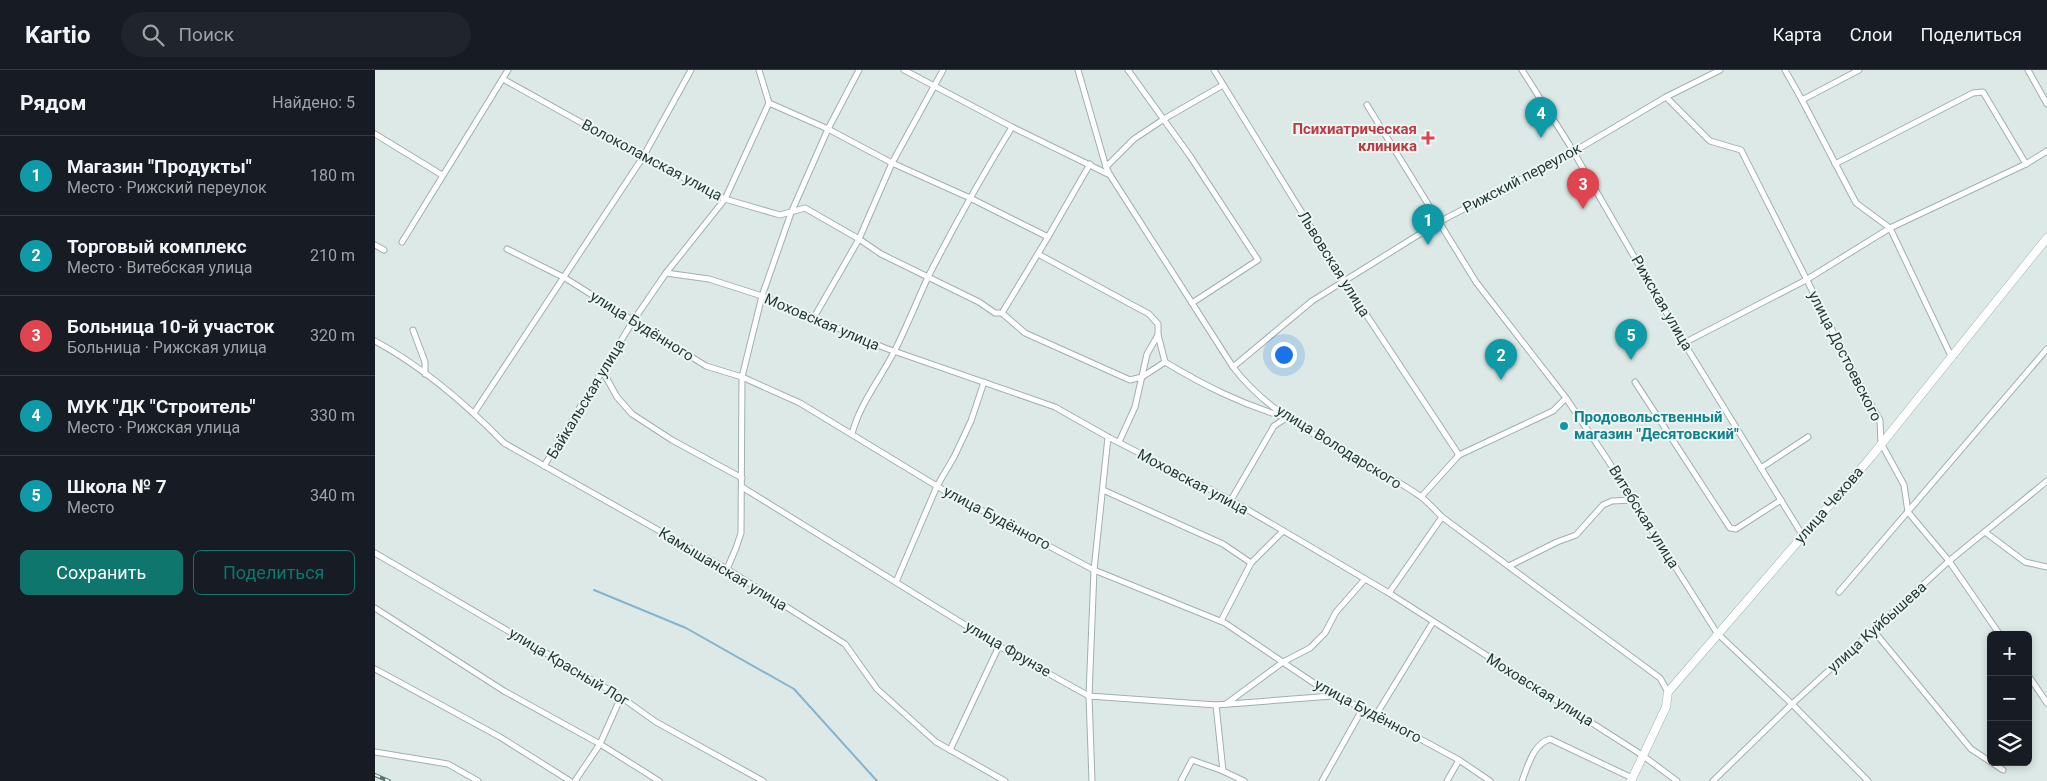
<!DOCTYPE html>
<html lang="ru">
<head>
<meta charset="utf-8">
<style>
  body { margin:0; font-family:Roboto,sans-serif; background:#20242c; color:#f1f3f6 }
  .controls { position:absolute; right:15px; bottom:15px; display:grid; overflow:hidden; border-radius:8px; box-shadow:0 2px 8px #0003 }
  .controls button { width:45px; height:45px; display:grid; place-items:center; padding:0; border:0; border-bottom:1px solid #363941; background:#171b24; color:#f1f3f6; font:25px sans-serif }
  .you { position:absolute; left:908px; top:284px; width:18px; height:18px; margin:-12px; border:4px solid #fff; border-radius:50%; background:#1a73e8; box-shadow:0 0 0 8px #1a73e833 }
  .badge { display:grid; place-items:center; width:32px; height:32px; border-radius:50%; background:#0f766e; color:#fff; font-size:16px; font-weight:700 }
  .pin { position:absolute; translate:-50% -41px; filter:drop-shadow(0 1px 2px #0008) }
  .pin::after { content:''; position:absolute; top:26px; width:18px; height:15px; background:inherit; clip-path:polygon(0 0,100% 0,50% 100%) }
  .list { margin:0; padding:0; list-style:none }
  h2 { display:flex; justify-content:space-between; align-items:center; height:65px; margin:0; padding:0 20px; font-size:21px }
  h2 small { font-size:16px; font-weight:400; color:#9ea1a6 }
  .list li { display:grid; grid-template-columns:32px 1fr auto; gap:15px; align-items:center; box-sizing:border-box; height:80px; padding:0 20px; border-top:1px solid #363941 }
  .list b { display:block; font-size:19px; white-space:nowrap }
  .list p { margin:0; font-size:16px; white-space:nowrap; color:#9ea1a6 }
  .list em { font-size:16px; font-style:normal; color:#9ea1a6 }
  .actions { display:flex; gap:10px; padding:15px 20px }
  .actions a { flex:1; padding:11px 0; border:1px solid #0f766e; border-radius:8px; text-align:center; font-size:18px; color:#0f766e }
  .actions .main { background:#0f766e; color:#fff }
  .icon { flex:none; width:28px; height:28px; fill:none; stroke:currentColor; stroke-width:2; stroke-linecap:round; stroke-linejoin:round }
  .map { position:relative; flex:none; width:1672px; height:711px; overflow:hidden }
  header { display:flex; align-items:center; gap:30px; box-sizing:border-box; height:70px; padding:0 25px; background:#171b24; border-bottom:1px solid #363941 }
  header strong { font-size:24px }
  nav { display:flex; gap:28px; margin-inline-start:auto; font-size:18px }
  .search { width:350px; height:45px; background:#20242c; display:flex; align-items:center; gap:12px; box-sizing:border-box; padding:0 18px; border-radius:28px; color:#9ea1a6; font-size:19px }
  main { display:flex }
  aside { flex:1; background:#171b24 }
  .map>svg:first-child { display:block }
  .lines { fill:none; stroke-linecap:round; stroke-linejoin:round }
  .stream { stroke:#84b4cf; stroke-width:2 }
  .street-casing { stroke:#a0b0ae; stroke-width:7 }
  .secondary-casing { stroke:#9db5b1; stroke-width:9 }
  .street { stroke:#fff; stroke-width:5 }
  .secondary { stroke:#fff; stroke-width:8 }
  .rail-casing { stroke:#597573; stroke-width:4 }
  .rail { stroke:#eef6f4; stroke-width:2; stroke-dasharray:5.5; stroke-linecap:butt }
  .health-dot { fill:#e0444e; stroke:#eef6f4; stroke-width:2 }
  .culture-dot { fill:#0f9aa8; stroke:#eef6f4; stroke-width:2 }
  .labels { text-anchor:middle; stroke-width:4; stroke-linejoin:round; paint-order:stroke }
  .health-label { font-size:15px; font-weight:bold; fill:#be3a42; stroke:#eef6f4; text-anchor:end }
  .street-label { font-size:15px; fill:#1f3837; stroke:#eef6f4 }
  .culture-label { font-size:15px; font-weight:bold; fill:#0d838f; stroke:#eef6f4; text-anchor:start }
</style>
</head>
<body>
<header>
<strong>Kartio</strong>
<div class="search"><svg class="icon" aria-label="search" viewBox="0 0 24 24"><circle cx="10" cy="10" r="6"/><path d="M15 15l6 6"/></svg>Поиск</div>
<nav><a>Карта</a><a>Слои</a><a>Поделиться</a></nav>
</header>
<main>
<aside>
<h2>Рядом<small>Найдено: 5</small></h2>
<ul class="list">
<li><span class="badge" style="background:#0f9aa8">1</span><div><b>Магазин &quot;Продукты&quot;</b><p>Место · Рижский переулок</p></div><em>180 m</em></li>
<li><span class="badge" style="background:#0f9aa8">2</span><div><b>Торговый комплекс</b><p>Место · Витебская улица</p></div><em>210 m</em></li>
<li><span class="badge" style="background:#e0444e">3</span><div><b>Больница 10-й участок</b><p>Больница · Рижская улица</p></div><em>320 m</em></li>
<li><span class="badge" style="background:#0f9aa8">4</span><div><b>МУК &quot;ДК &quot;Строитель&quot;</b><p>Место · Рижская улица</p></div><em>330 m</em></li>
<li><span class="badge" style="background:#0f9aa8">5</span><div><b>Школа № 7</b><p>Место</p></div><em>340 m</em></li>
</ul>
<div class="actions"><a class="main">Сохранить</a><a>Поделиться</a></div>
</aside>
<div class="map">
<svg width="1672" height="711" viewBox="0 0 1672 711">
  <rect width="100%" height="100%" fill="#dde9e6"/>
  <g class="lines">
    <polyline class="stream" points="219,520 311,558 419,619 502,711"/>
    <defs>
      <g id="street">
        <polyline points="384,0 394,33 453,59 517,93 595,128 673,167"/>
        <polyline points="529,0 637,57 735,105"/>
        <path d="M703 0 731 97 735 105 858 297C905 359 983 383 1045 426 1053 432 1060 440 1067 447L1285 608 1293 622"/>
        <polyline points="753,0 815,86 883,190 817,233"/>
        <polyline points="839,0 969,211 1084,385"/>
        <polyline points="1147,0 1194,74 1309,273 1428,466"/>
        <polyline points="1410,0 1427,30 1481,133 1515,158 1576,286"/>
        <polyline points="1653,0 1672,34"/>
        <path d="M128 9 268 87 350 129 405 145 430 138 484 169 506 184 604 232 620 243H627L650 263 755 310 767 307 790 292C830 316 864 333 909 347"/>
        <polyline points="1291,27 1335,71 1366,80 1483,311 1505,350 1506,373 1529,415 1533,442 1574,491 1625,565"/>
        <polyline points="1427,30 1484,0"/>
        <polyline points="992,35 1101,212 1191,328 1232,389 1342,563 1417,634 1493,711"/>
        <polyline points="0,64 67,105"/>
        <polyline points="1460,94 1598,23 1608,22 1651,94"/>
        <polyline points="731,97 759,69 789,49 848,15"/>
        <polyline points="27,172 133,0"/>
        <polyline points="0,175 9,180"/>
        <polyline points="132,179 190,208 331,296 367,307 425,333 570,421 719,500 850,553 958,626 988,638 1084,690 1115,711"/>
        <polyline points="663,184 774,244 783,254 783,265 790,292"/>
        <polyline points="291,203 334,209 387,226 510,278 680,337 733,367 856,430 1014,523 1267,685 1302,711"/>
        <polyline points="627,243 673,167 715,94"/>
        <polyline points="438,249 484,169 517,93 568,0"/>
        <polyline points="38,260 50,292 50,304"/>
        <path d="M0 271C48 297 91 334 129 373L352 499 470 574 502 619 561 672 630 711"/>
        <polyline points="1309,273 1431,210 1515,158 1651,94 1672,81"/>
        <polyline points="858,297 937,231 1064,152 1198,82 1291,27 1345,0"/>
        <polyline points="227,300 242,327 257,344 297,370 367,408"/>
        <polyline points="1260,312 1355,458 1361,459 1406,430"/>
        <polyline points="99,343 268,87 316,0"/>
        <path d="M477 364C485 333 506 308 520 280 532 256 542 231 553 207 579 156 607 106 637 57"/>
        <polyline points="744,372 760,337 772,284 783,265"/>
        <polyline points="169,396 258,251 291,203 350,129 394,33"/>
        <polyline points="1386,398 1433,367"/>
        <polyline points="367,417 624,576 714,626 841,635 848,701 869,711"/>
        <polyline points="728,420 848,474 876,493"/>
        <polyline points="1046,427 1084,385 1178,341 1191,328"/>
        <polyline points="856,430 899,356 911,348"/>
        <polyline points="1610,462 1650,492 1672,497"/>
        <polyline points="0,483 246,627 281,652 388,711"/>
        <polyline points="1134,496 1182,472 1201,465 1228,435 1237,431 1258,430"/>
        <polyline points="352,499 361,478 366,463 367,307 387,226 416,143 453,59 484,0"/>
        <polyline points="521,512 562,416 579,387 596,351 609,312"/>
        <polyline points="1464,522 1672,279"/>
        <polyline points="1014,523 1067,447"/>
        <polyline points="0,538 129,621 225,674 284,711"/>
        <polyline points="846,551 876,493 908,461"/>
        <polyline points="1498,560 1596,679 1616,692"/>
        <polyline points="0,599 125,667 195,711"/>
        <polyline points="1653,605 1672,633"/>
        <polyline points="851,634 908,592 935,578 950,563 961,542 990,509"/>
        <polyline points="841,635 957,626"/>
        <polyline points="1001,645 1058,552"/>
        <polyline points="575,680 624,576"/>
        <polyline points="0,682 73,694 103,711"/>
        <polyline points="1616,692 1628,700"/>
        <polyline points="200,711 225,674 246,627"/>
        <polyline points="717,711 714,626 719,500 733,367"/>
        <polyline points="806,711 817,690 848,701"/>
        <polyline points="947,711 988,638"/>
        <polyline points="1072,711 1084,690"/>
        <path d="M1147 711C1153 696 1158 674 1175 669L1257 708"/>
        <polyline points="1338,711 1417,634 1574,491 1672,411"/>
      </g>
      <polyline id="secondary" points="1256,711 1291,637 1293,622 1496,387 1672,168"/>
    </defs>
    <use href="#street" class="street-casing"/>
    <use href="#secondary" class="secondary-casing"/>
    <use href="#street" class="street"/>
    <use href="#secondary" class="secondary"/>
    <defs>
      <polyline id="rail" points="0,705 14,711"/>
    </defs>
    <use href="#rail" class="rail-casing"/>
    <use href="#rail" class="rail"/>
  </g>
  <path class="health-dot" d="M1050.5 60.5h5v5h5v5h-5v5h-5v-5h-5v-5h5z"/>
  <circle class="culture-dot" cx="1189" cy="356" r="5"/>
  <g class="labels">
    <g class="health-label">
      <text x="1042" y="64">Психиатрическая<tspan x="1042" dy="17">клиника</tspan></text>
    </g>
    <g class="street-label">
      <text transform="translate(277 90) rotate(28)" y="5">Волоколамская улица</text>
      <text transform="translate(1147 108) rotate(-28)" y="5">Рижский переулок</text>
      <text transform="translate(959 194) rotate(58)" y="5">Львовская улица</text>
      <text transform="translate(1287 233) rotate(60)" y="5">Рижская улица</text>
      <text transform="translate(447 252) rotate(23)" y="5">Моховская улица</text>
      <text transform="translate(267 256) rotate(32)" y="5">улица Будённого</text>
      <text transform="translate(1470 286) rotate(63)" y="5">улица Достоевского</text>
      <text transform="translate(211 329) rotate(-59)" y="5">Байкальская улица</text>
      <text transform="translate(964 377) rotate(32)" y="5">улица Володарского</text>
      <text transform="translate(818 412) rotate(28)" y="5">Моховская улица</text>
      <text transform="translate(1454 435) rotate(-49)" y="5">улица Чехова</text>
      <text transform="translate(1269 447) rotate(58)" y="5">Витебская улица</text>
      <text transform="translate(622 448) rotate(28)" y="5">улица Будённого</text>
      <text transform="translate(348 499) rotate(31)" y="5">Камышанская улица</text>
      <text transform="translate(1502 557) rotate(-42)" y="5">улица Куйбышева</text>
      <text transform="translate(633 579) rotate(30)" y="5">улица Фрунзе</text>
      <text transform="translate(194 597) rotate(31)" y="5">улица Красный Лог</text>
      <text transform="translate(1165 620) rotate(32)" y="5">Моховская улица</text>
      <text transform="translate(993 641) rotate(28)" y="5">улица Будённого</text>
    </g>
    <g class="culture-label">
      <text x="1199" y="352">Продовольственный<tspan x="1199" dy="17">магазин "Деcятовский"</tspan></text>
    </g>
  </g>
</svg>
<div class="controls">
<button>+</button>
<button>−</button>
<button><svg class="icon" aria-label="layers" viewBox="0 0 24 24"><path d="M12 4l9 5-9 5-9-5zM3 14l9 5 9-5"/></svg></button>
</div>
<div class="you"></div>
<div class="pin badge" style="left:1053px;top:175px;background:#0f9aa8">1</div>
<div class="pin badge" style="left:1126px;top:310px;background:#0f9aa8">2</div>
<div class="pin badge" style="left:1208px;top:139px;background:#e0444e">3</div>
<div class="pin badge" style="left:1166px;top:68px;background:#0f9aa8">4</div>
<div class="pin badge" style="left:1256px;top:290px;background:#0f9aa8">5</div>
</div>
</main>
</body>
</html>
